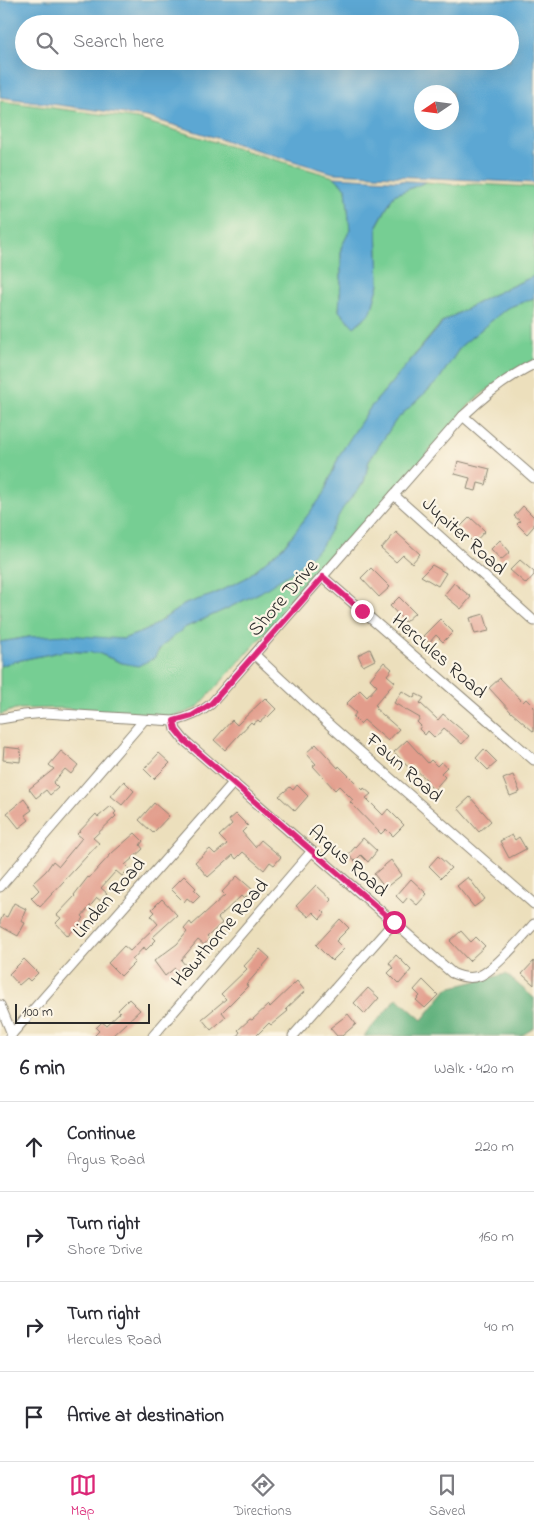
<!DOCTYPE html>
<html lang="en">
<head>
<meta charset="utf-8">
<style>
  body { margin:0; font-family:"Indie Flower",sans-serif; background:#f2f2f3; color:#2b2b33 }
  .compass { position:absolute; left:414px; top:85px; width:45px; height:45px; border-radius:50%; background:#fff; box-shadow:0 5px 20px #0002; rotate:257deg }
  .scale { position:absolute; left:15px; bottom:12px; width:135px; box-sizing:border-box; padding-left:5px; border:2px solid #2b2b2b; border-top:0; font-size:14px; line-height:18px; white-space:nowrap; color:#2b2b2b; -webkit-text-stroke:4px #fcf5e5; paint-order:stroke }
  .stop { position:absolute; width:15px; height:15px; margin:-11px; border:4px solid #db2777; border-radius:50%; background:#fff }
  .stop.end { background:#db2777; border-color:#fff; box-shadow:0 1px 5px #0008 }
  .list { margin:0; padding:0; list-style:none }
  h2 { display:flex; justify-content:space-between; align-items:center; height:65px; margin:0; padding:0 20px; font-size:21px }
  h2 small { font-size:16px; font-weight:400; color:#7c7c81 }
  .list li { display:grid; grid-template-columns:32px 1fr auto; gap:15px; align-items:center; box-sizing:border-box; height:90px; padding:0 20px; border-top:1px solid #e1e1e2 }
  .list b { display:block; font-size:19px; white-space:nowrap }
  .list p { margin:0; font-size:16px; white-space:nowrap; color:#7c7c81 }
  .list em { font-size:16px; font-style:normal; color:#7c7c81 }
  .icon { flex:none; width:28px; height:28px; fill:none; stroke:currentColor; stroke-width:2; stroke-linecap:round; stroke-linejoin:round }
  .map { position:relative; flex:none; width:534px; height:1036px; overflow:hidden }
  .search { position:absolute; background:#fff; box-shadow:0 5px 20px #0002; left:15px; right:15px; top:15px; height:55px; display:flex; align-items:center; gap:12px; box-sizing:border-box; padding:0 18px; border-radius:28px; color:#7c7c81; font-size:19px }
  .sheet { height:425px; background:#fff }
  nav { display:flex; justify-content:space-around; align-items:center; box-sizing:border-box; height:70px; border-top:1px solid #e1e1e2; background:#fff; font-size:14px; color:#7c7c81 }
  nav a { display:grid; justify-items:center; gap:2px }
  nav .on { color:#db2777 }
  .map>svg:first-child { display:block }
  .green { fill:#76ce93; stroke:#507c5f }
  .forest { fill:#60b17d; stroke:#466e54 }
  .water { fill:#5ba7d3; stroke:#43697f; fill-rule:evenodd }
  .building { fill:#e29c8b }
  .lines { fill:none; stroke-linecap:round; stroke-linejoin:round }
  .street-casing { stroke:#8c8574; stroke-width:11 }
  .street { stroke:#fff; stroke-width:9 }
  .route { stroke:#db2777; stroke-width:6 }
  .labels { text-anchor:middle; stroke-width:4.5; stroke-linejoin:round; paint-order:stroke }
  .street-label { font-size:20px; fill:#2b2b2b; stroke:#fcf5e5 }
</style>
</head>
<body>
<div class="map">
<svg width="534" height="1036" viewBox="0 0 534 1036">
  <rect width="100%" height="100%" fill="#fcf5e5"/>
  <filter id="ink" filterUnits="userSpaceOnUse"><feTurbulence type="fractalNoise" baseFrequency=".02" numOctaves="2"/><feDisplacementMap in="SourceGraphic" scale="10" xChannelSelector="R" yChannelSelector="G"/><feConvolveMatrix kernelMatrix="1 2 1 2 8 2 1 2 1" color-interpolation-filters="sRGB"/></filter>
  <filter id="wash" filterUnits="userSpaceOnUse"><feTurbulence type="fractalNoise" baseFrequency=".0096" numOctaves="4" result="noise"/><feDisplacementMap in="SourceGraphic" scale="20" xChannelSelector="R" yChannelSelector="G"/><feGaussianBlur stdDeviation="1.12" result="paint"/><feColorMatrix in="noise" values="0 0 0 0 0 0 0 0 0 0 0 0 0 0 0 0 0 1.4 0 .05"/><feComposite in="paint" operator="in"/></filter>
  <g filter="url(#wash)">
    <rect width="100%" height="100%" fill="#ecdfbc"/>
    <g class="green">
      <polygon points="0,101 137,119 334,177 346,188 350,230 341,248 341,280 339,311 354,327 371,312 379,284 377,226 394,195 426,182 456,185 477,184 534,187 534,276 490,296 443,321 370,408 340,454 323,495 285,545 246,578 212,595 185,604 147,630 123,639 29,637 0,642"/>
      <polygon points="534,298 534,363 506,376 473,401 392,494 197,708 165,720 63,708 15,709 0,715 0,666 12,662 64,651 98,653 122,663 154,658 161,647 184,628 224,610 261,592 343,508 364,482 369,461 396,420 438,381 461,346 507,308"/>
    </g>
    <polygon class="forest" points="506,974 534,998 534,1028 521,1036 364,1036 397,998 422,1020 448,988"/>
    <g class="water">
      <path d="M0 0H534V183L333 173 147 117 0 97ZM24 24H510V61H24ZM422 92H452V122H422Z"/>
      <polygon points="334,177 426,182 394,195 377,225 379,284 371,312 354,327 339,311 341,280 341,248 350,230 346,188"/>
      <polygon points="534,276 534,298 507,308 461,346 438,381 396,420 369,461 364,482 343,508 321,547 295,570 261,592 224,610 184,628 161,647 154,658 138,666 122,663 98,653 64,651 12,662 0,666 0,642 29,637 66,635 123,639 147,630 185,604 212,595 246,578 285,545 323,495 340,454 370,408 444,321 490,296"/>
    </g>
    <g id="blocks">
      <g class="building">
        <polygon points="458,461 490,469 486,485 478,483 476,491 467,489 470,478 455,474"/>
        <polygon points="523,506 534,517 534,526 527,534 517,524 520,521 514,516"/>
        <polygon points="470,517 485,531 474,543 459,528"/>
        <polygon points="396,532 420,554 412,563 403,555 396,562 381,549"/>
        <polygon points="500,540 510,552 501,560 491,549"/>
        <polygon points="520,560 534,572 534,575 526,584 510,570"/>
        <polygon points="432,565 446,573 438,586 421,576"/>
        <polygon points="371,568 390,587 379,597 361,578"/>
        <polygon points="454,583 471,597 461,609 444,595"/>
        <polygon points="399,597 415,613 405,622 390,606"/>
        <polygon points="484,614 489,631 475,634 470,618"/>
        <polygon points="440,619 453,632 443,642 436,635 429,643 423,636"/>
        <polygon points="370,649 375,660 363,666 358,655"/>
        <polygon points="384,662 392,669 387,675 395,682 375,705 377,706 375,708 399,729 388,741 364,720 360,724 353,717 356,713 346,704 360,690 367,697 377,686 370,679"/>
        <polygon points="500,678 523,702 526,699 534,707 534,732 511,712 489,688"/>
        <polygon points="402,691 414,698 416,694 424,698 420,703 438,720 443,714 469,736 462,744 444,728 435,738 428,731 425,735 419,729 421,726 417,722 420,718 394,703"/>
        <polygon points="265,698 276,709 268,717 267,716 260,722 258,720 253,724 251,722 225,750 214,740 232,720 237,725"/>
        <polygon points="407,740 428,763 431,760 437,766 441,762 447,767 441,773 445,777 434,790 426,782 427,780 411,765 409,768 394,752"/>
        <polygon points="316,744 338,768 339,766 363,790 364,788 371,794 366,798 383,815 388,809 404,825 393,836 386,829 381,834 350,802 353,800 339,786 335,790 313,766 316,764 306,753"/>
        <polygon points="4,747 21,749 20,762 3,760"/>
        <polygon points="484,749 497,762 488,770 476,758"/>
        <polygon points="61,751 78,765 71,774 65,769 53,783 58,788 50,795 46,790 36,798 29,789 54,769 49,765"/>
        <polygon points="159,753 170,763 154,779 144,769"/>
        <polygon points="513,775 520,792 510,796 503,779"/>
        <polygon points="124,781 134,791 122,805 111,796"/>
        <polygon points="297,785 308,796 295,811 279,796 290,787 293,790"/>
        <polygon points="470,797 491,821 479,832 458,808"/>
        <polygon points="24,799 32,810 25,815 29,820 19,828 7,813"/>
        <polygon points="154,803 169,816 153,833 139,820"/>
        <polygon points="111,806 116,812 114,814 116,816 93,838 99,843 40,907 31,898 39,890 33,883 46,871 53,861 59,866 82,838 77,834 96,814 98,817"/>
        <polygon points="236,814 248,826 242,832 255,847 261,840 281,857 274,865 270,862 264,870 243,852 236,859 233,855 208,877 195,862 210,849 215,854 227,844 219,836 232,824 229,820"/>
        <polygon points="135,833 143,841 140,845 143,849 125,865 129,869 122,876 116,871 101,888 107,893 101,901 97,898 82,916 84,918 68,936 56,923 61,918 57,915 75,896 74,895 88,877 89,878 112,853"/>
        <polygon points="512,835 515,840 519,837 526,849 509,858 500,841"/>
        <polygon points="363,838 377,851 368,862 361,855 355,861 348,855"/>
        <polygon points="438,856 451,868 441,878 429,866"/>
        <polygon points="391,860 402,875 385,888 374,874"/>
        <polygon points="184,876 196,888 194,890 200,896 193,903 187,898 184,902 171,889"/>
        <polygon points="237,876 253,890 244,899 241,896 218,918 222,923 207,937 209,939 204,945 198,940 181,960 186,966 178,972 175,968 165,976 154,961 177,944 187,932 184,929 190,922 192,925 225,895 222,892"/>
        <polygon points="468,877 485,899 474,907 457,886"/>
        <polygon points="411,879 427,894 417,905 408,897 403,903 396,896"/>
        <polygon points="316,885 332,900 322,910 325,913 320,919 313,912 309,917 296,906"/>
        <polygon points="162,899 177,915 153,937 156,940 146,950 144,947 132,960 135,962 121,976 108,963 124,946 130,951 158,924 151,916 155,912 152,909"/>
        <polygon points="14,903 26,909 21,921 25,923 18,936 0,926 0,922 3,915 7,917"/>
        <polygon points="340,919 349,928 336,941 344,949 332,961 316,945"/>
        <polygon points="461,931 471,942 476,937 485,946 469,961 450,941"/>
        <polygon points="260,949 270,958 246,985 248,986 222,1012 226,1017 211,1030 202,1019 226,999 221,994 247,969 244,966"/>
        <polygon points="396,955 411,970 399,984 388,973 393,968 389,963"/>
        <polygon points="24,959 38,973 30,981 27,978 19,985 9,974"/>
        <polygon points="534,961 534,985 522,974"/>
        <polygon points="423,980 438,995 425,1008 416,1000 420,996 414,990"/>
        <polygon points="297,981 305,991 286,1009 288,1011 271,1025 269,1023 256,1036 237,1036 240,1032 238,1030 250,1019 252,1020 268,1005 270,1007"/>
        <polygon points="368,988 379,998 365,1014 354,1003"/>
        <polygon points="129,999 140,1010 112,1036 94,1036 99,1031 96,1028 102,1022 106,1025 120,1012 118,1010"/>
        <polygon points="348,1014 356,1024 342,1036 337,1036 330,1028"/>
      </g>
    </g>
  </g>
  <g filter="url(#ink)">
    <use href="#blocks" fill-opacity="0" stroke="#8c8574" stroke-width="1"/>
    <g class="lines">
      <defs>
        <g id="street">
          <polyline points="463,416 534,478"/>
          <polyline points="394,495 534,621"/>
          <polyline points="323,577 534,760"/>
          <polyline points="255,655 333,728 534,904"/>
          <path d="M0 719 24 715 45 713 174 721C188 718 200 713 211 704L463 416C485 395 507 377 534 364"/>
          <path d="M174 721 176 730 184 740 452 973C461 977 470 979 479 976 494 971 522 937 534 924"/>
          <polyline points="0,887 144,720"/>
          <polyline points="0,1005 12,1034"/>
          <polyline points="10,1036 234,782"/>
          <polyline points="153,1036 312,851"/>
          <polyline points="293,1036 394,922"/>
        </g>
      </defs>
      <use href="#street" class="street-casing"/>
      <use href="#street" class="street"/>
    </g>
  </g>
  <g class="lines" filter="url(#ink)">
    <polyline class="route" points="362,611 323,577 211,704 192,716 174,721 176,730 184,740 394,922"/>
  </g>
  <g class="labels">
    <g class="street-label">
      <text transform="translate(465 535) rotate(42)" y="7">Jupiter Road</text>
      <text transform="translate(282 597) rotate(-49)" y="7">Shore Drive</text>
      <text transform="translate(440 655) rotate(41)" y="7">Hercules Road</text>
      <text transform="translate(405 767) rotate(41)" y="7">Faun Road</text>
      <text transform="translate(349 860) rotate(41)" y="7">Argus Road</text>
      <text transform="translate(108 897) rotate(-49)" y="7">Linden Road</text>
      <text transform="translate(219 932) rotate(-49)" y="7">Hawthorne Road</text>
    </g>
  </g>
</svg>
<svg class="compass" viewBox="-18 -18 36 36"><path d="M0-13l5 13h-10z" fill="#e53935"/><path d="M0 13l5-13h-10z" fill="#7c7c81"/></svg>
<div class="scale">100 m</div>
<div class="stop" style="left:394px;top:922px"></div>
<div class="stop end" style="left:362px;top:611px"></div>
<div class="search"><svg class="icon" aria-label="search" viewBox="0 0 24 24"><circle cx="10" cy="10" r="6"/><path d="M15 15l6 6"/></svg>Search here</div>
</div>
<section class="sheet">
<h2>6 min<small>Walk · 420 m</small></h2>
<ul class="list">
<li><svg class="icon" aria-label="ahead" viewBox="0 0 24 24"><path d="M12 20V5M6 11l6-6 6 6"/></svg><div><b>Continue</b><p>Argus Road</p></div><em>220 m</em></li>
<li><svg class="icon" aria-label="right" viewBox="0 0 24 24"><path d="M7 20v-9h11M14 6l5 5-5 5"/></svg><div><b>Turn right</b><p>Shore Drive</p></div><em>160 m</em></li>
<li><svg class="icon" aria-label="right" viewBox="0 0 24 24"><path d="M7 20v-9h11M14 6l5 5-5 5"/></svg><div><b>Turn right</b><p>Hercules Road</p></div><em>40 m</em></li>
<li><svg class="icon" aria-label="arrive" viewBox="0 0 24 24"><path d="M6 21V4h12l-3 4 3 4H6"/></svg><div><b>Arrive at destination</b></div></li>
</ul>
</section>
<nav>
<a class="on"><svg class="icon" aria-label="map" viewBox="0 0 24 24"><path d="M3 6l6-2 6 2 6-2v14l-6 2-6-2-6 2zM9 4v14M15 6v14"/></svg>Map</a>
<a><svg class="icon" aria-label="directions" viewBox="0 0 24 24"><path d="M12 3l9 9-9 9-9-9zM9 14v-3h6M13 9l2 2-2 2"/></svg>Directions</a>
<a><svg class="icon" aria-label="saved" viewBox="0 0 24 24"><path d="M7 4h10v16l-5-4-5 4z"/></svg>Saved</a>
</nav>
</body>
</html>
